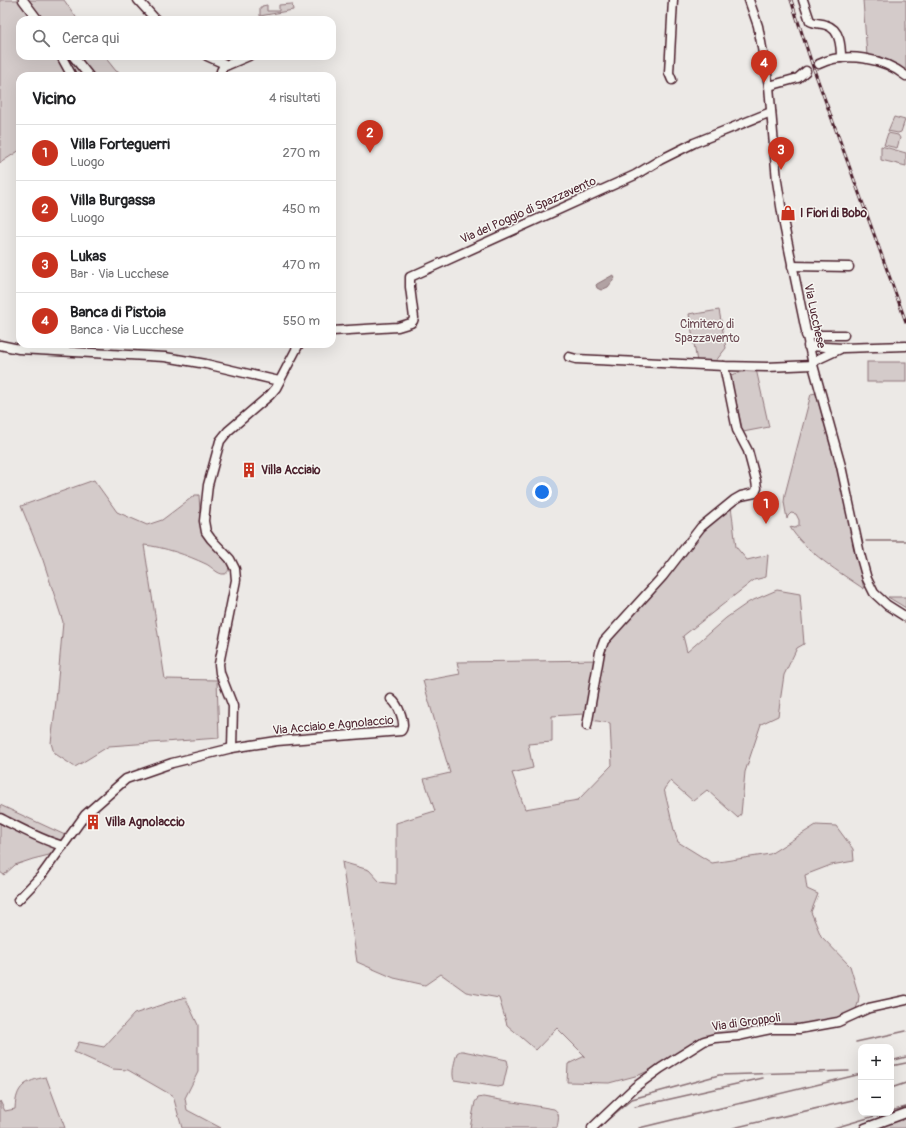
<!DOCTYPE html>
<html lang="it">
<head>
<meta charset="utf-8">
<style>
  body { margin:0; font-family:Pangolin,sans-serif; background:#f2f2f2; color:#202124 }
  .controls { position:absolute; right:12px; bottom:12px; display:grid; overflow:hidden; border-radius:8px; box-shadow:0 4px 16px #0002 }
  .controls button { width:36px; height:36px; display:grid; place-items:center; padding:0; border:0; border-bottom:1px solid #e0e0e0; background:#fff; color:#202124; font:20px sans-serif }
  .you { position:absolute; left:542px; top:492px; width:14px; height:14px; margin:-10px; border:3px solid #fff; border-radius:50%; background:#1a73e8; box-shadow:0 0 0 6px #1a73e833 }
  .badge { display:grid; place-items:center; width:26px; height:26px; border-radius:50%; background:#c8321e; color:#fff; font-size:13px; font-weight:700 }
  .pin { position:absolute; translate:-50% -33px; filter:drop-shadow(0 1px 2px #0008) }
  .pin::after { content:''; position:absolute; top:21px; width:14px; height:12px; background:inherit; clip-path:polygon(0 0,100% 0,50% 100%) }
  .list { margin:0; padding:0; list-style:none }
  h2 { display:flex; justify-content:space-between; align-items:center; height:52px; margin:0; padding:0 16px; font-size:17px }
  h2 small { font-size:13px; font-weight:400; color:#757577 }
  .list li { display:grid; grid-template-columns:26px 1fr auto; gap:12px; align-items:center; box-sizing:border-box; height:56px; padding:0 16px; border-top:1px solid #e0e0e0 }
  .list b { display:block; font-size:15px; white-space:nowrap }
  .list p { margin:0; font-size:13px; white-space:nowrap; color:#757577 }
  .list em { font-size:13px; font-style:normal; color:#757577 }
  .icon { flex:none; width:22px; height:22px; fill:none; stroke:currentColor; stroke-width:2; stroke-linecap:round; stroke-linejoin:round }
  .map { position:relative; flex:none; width:906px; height:1128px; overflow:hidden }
  .search { position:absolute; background:#fff; box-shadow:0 4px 16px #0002; left:16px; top:16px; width:320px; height:44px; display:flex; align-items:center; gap:10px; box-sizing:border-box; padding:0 14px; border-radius:12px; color:#757577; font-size:15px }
  .panel { position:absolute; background:#fff; box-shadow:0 4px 16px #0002; left:16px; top:72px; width:320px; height:276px; border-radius:12px }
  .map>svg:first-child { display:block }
  .green { fill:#d4cbca; stroke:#8f757a; fill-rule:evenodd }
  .water { fill:#b1a2a3; stroke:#886e73 }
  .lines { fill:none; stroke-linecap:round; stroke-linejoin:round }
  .stream { stroke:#886e73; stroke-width:1.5 }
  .minor-casing { stroke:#4a1f2b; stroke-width:11 }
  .minor { stroke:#f6f6f2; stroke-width:8 }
  .rail-casing { stroke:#4a1f2b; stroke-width:3 }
  .rail { stroke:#f6f6f2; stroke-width:1.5; stroke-dasharray:4.5; stroke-linecap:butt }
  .labels { text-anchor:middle; stroke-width:3; stroke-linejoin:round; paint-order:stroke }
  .street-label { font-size:12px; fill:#4a1f2b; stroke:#f6f6f2 }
  .poi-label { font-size:12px; font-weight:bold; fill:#4a1f2b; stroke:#f6f6f2; text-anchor:start }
  .park-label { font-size:12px; fill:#6c4a53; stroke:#f6f6f2 }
</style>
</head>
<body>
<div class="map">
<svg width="906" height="1128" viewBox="0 0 906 1128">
  <rect width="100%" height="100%" fill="#ece9e6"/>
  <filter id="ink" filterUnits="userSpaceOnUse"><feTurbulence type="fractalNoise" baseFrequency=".025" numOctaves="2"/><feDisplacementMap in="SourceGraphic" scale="8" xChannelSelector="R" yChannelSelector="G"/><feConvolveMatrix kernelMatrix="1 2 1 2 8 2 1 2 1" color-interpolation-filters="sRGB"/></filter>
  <g filter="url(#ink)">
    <g class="green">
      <polygon points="0,0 64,0 78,20 20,20 20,56 104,56 116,71 126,76 20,76 20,150 0,163"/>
      <polygon points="863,0 906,0 906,71 897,66 867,56"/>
      <polygon points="292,4 293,10 260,16 260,7 262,7 262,6 267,5 267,11 279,11 279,5"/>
      <polygon points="894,117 905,120 901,132 898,133 888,131"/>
      <polygon points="888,133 898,135 900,138 897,148 884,145"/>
      <polygon points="881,146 906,153 906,166 881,160"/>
      <polygon points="719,310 726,348 715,362 697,362 689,314 694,313 695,314"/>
      <rect x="867" y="362" width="39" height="20"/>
      <polygon points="756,369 769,427 743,432 730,375"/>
      <path d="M816 393 838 473 864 589C842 574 803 550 790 527L795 528 799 526V520L796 514 791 513 788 516 787 519 784 502 785 494 811 394Z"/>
      <path d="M94 480 117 512 147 525 162 520 195 495H199L201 528 204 535 228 564C229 569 229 573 224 574 218 575 211 566 206 564 187 555 164 547 144 545L165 679 217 680 219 738 109 746 75 767 54 753 51 743 56 701 63 622 43 560 21 506Z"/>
      <path d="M731 506 736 547 747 560 768 555 766 577 754 580 683 636 687 652 726 618 749 602 777 590 800 594 804 644 797 648 784 675 778 716 761 724 745 772 741 814 738 818 707 790 693 801 670 781 664 789 674 830 678 842 712 863 770 854 816 825 836 826 853 849 854 861 831 865 805 875 807 889 818 894 811 912 821 936 850 966 859 996 858 1003 856 1009 852 1012 837 1020 799 1026 744 1031 707 1037 663 1063 648 1071 639 1075 609 1083 567 1082 568 1064 585 1056 557 1028 536 1050 507 1025 499 998 466 992 441 974 425 985 394 978 357 962 342 862 369 870 380 882 396 884V823L435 811 424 779 450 773 423 681 460 674 457 662 602 660 607 644 659 583 698 534ZM584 714V719L610 723 612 765 578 800 525 809 512 773 533 768 528 744 552 742V716Z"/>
      <polygon points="888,597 906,597 906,608"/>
      <polygon points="0,805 65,835 53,854 33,859 15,865 4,875 0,872"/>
      <polygon points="185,997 198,1025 198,1072 185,1098 187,1110 221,1128 182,1128 173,1096 128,1070 112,1069 74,1052 79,1042 104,1047 134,1014"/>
      <path d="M460 1051H463L507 1060 508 1064 503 1086 498 1087 454 1080C451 1073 455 1060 457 1053Z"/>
      <path d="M46 1077 65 1128H0V1101L5 1111 15 1109C16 1086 25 1081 46 1077Z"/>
      <path d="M483 1097 554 1109C561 1113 558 1121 557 1128H470L475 1102 478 1098Z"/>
      <polygon points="906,1117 906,1128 876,1128"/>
    </g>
    <polygon class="water" points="613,275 615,278 608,287 601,290 597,288 596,285 597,284"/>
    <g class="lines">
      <g class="stream">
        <polyline points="866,541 906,541"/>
        <polyline points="856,1042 906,1031"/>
        <polyline points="891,1061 906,1057"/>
        <polyline points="891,1066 906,1063"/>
        <polyline points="891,1088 906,1083"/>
        <polyline points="635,1107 763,1078"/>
        <polyline points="891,1111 906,1107"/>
        <polyline points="598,1128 632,1099 719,1075 849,1071"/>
        <polyline points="639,1128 861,1074"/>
        <polyline points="733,1128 861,1098"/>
        <polyline points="834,1128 885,1113"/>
      </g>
      <defs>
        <g id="minor">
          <polyline points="23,0 38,20"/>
          <polyline points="138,0 156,20"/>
          <polyline points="749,0 758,26 769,86 777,181 784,225 813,365 841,466 860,554 867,579 874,593 887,605 906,617"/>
          <path d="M803 0 810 21C815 24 821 23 826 25 840 29 841 46 841 58"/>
          <polyline points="61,56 72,76"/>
          <polyline points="73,56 89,76"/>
          <polyline points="207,56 227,65"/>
          <path d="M819 64C846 51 883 58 906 76"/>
          <polyline points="220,76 221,71 223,67 249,56"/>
          <polyline points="672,80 669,73 673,0"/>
          <polyline points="769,86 798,78 806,71"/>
          <polyline points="792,266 849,267"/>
          <polyline points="332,331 398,327 411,323 413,321 414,318 410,287 410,277 635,175 660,160 694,143 771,112"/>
          <polyline points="806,335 844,335"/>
          <polyline points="0,345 19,349 165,357 206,364 279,381"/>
          <polyline points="808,346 843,348 906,346"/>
          <polyline points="569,357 576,359 724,366 767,367 813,365"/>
          <polyline points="812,362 840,349"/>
          <polyline points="587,726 600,652 604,641 663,576 701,527 734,500 741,496 755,493 757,488 756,481 748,451 737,430 724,366"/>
          <polyline points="232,748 233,706 220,673 219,664 236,580 235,569 230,559 211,539 206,532 204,521 208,485 220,441 228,431 270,395 276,388 299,344"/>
          <path d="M0 818C20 828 41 840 63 846"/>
          <path d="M18 900 41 876 85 815 126 779 172 763 232 748 277 741 401 731C407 724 398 704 391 699"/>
          <polyline points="592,1128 635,1087 661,1068 704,1041 715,1038 738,1036 771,1029 799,1029 838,1022 869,1008 906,1000"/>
          <polyline points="865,1128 906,1113"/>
        </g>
      </defs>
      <use href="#minor" class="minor-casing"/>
      <use href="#minor" class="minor"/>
      <defs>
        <polyline id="rail" points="791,0 813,67 906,322"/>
      </defs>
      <use href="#rail" class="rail-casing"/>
      <use href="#rail" class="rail"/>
    </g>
  </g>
  <defs>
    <symbol id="shop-bare" viewBox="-9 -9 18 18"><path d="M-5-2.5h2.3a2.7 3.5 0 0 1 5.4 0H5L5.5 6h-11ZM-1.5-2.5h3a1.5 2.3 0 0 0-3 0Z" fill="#c8321e" stroke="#f6f6f2" stroke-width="2.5" paint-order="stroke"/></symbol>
    <symbol id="building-bare" viewBox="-9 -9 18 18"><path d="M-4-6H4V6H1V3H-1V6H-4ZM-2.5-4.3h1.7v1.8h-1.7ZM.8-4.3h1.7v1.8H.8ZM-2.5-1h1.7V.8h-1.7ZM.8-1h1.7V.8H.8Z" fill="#c8321e" stroke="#f6f6f2" stroke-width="2.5" paint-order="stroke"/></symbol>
  </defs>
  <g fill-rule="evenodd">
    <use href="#shop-bare" x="777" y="202" width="22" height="22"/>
    <use href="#building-bare" x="238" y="459" width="22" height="22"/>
    <use href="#building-bare" x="82" y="811" width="22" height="22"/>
  </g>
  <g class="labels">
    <g class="street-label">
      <text transform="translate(528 210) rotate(-24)" y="4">Via del Poggio di Spazzavento</text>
      <text transform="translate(815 316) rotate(78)" y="4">Via Lucchese</text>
      <text transform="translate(333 725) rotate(-5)" y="4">Via Acciaio e Agnolaccio</text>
      <text transform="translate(746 1022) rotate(-8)" y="4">Via di Groppoli</text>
    </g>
    <g class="poi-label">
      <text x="800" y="217">I Fiori di Bobo</text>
      <text x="261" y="474">Villa Acciaio</text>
      <text x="105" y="826">Villa Agnolaccio</text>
    </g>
    <g class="park-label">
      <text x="707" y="328">Cimitero di<tspan x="707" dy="14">Spazzavento</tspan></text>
    </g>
  </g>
</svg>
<div class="controls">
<button>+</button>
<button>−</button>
</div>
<div class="you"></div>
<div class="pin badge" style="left:766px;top:524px">1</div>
<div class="pin badge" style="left:370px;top:153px">2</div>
<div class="pin badge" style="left:781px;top:170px">3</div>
<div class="pin badge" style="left:764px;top:83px">4</div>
<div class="search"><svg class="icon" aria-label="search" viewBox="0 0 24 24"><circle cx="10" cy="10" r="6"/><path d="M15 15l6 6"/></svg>Cerca qui</div>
<section class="panel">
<h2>Vicino<small>4 risultati</small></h2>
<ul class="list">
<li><span class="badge">1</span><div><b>Villa Forteguerri</b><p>Luogo</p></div><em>270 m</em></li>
<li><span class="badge">2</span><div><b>Villa Burgassa</b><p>Luogo</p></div><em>450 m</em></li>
<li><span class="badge">3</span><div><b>Lukas</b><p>Bar · Via Lucchese</p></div><em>470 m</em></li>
<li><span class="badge">4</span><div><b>Banca di Pistoia</b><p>Banca · Via Lucchese</p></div><em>550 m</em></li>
</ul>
</section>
</div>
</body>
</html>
